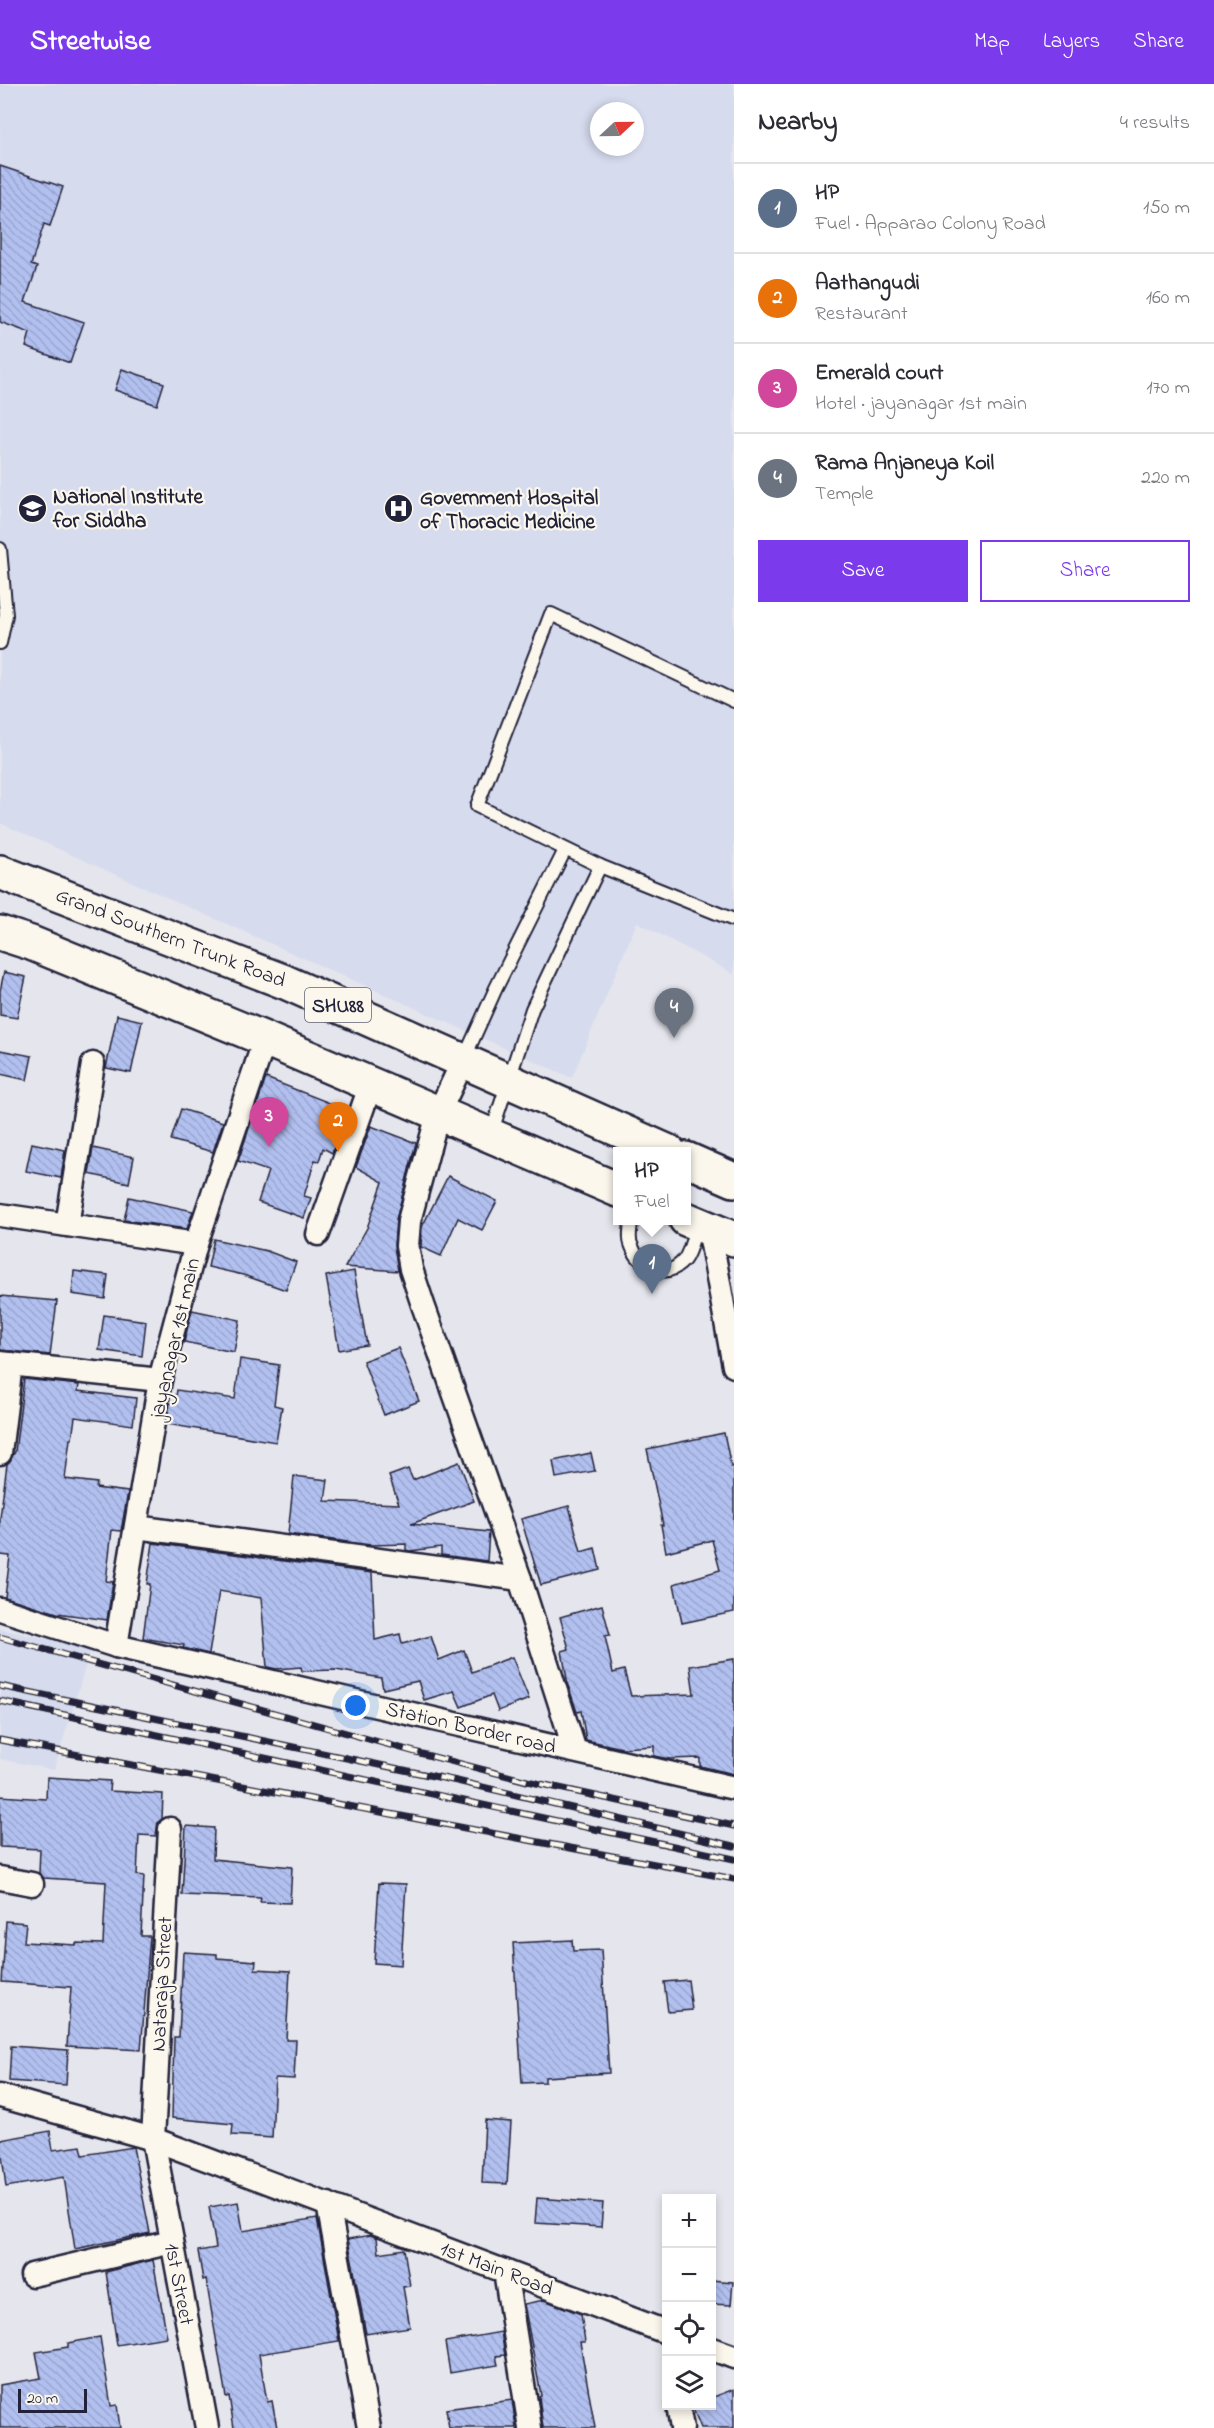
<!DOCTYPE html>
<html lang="en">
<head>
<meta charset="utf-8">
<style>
  body { margin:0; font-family:"Indie Flower",sans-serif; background:#f7f7f7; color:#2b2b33 }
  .controls { position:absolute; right:18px; bottom:18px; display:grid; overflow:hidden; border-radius:0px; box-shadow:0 3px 9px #0003 }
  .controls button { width:54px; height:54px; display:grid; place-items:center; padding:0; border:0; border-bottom:2px solid #e1e1e2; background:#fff; color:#2b2b33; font:30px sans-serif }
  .compass { position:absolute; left:590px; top:18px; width:54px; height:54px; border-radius:50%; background:#fff; box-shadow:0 3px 9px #0003; rotate:68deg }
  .scale { position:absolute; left:18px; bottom:15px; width:69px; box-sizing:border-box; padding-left:6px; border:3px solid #22223b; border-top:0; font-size:16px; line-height:21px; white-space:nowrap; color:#22223b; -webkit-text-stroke:4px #fbf7ec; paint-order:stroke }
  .you { position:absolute; left:356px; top:1622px; width:21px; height:21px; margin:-15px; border:4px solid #fff; border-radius:50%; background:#1a73e8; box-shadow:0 0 0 9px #1a73e833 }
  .badge { display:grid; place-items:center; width:39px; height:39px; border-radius:50%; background:#7c3aed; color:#fff; font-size:20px; font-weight:700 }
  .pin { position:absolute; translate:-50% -50px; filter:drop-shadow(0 2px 3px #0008) }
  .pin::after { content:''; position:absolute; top:32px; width:21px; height:18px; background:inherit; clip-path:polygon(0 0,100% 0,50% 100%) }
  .popup { position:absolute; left:613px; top:1063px; width:78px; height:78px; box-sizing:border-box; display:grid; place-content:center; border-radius:0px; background:#fff; filter:drop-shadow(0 2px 4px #0005); font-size:20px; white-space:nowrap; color:#7c7c81 }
  .popup b { font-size:22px; color:#2b2b33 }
  .popup::after { content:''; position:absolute; left:50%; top:100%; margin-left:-12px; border:12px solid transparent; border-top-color:#fff }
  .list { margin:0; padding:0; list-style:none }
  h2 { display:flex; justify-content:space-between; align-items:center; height:78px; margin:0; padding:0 24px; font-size:26px }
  h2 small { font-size:20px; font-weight:400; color:#7c7c81 }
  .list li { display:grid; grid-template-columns:39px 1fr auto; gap:18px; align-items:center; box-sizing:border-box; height:90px; padding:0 24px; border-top:2px solid #e1e1e2 }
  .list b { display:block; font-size:22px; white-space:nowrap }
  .list p { margin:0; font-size:20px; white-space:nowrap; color:#7c7c81 }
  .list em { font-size:20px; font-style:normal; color:#7c7c81 }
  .actions { display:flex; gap:12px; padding:18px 24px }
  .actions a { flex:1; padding:14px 0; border:2px solid #7c3aed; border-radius:0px; text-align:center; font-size:21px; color:#7c3aed }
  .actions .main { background:#7c3aed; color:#fff }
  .icon { flex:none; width:33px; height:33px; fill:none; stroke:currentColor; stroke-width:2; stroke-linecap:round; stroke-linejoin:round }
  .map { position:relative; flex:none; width:734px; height:2344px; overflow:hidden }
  header { display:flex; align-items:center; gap:36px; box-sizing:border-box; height:84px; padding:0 30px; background:#7c3aed; color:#fff }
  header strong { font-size:28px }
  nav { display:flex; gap:33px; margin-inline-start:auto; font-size:21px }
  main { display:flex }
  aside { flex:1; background:#fff }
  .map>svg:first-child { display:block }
  .built { fill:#d6dbee; fill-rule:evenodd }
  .building { fill:url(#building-back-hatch); stroke:#22223b; stroke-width:1.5 }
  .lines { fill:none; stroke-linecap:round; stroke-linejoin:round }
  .service-casing { stroke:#22223b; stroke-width:16 }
  .minor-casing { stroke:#22223b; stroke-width:27 }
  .primary-casing { stroke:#22223b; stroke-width:38 }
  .service { stroke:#fbf7ec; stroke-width:12 }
  .minor { stroke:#fbf7ec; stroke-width:22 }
  .primary { stroke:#fbf7ec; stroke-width:33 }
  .rail-casing { stroke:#22223b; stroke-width:7 }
  .rail { stroke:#fbf7ec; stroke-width:4.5; stroke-dasharray:14; stroke-linecap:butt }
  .labels { text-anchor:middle; stroke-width:4.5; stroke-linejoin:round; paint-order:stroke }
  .shield { fill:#fbf7ec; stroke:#636270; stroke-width:1.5 }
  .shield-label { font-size:20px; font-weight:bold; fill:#22223b }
  .poi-label { font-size:21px; font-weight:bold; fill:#22223b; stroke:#fbf7ec; text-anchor:start }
  .street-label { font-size:21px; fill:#22223b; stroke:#fbf7ec }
</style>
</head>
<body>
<header>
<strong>Streetwise</strong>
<nav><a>Map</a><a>Layers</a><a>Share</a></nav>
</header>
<main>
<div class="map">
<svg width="734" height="2344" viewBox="0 0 734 2344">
  <defs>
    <pattern id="building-back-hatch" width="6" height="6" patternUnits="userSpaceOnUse" patternTransform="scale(1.5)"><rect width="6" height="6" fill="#b2c0f0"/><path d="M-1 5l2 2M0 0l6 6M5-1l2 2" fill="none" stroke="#99a5cf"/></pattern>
  </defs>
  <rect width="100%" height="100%" fill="#e5e6ed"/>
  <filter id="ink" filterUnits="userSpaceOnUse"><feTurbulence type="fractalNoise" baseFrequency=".0167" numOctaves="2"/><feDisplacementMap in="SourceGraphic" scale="12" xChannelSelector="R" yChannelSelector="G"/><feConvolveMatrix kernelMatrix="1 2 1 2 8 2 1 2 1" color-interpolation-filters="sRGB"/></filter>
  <g filter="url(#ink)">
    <g class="built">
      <path d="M0 0H734V890L637 838 572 994 0 739ZM599 27H635V63H599Z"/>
      <polygon points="0,1545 91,1564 54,1686 0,1675"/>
    </g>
    <g class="building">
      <polygon points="0,82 63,103 50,142 44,140 31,181 37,183 25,218 84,238 70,279 26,263 30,249 0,238"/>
      <polygon points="122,285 164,299 157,321 115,306"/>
      <polygon points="4,888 26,893 17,934 0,931 0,907"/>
      <polygon points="117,931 142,937 131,989 106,984"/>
      <polygon points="0,966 32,972 27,996 0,990"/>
      <polygon points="266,994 340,1023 337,1028 346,1032 332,1069 323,1064 319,1077 315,1076 304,1112 311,1114 304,1134 258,1118 268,1087 238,1077"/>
      <polygon points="181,1025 223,1038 213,1068 171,1056"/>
      <polygon points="371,1042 416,1059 396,1136 394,1161 398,1187 345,1183 367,1144 383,1098 356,1083"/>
      <polygon points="32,1059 65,1066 61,1094 26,1087"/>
      <polygon points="93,1064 134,1073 129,1099 89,1090"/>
      <polygon points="448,1092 497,1117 482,1146 458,1134 441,1172 421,1163 422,1143"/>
      <polygon points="129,1113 193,1127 187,1145 124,1136"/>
      <polygon points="214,1155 267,1167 296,1178 286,1206 243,1191 208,1183"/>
      <polygon points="74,1187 108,1191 105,1215 72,1210"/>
      <polygon points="354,1187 367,1261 339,1266 326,1192"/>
      <polygon points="0,1212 57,1217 50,1271 0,1266"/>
      <polygon points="192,1226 240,1236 234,1268 184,1258"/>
      <polygon points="104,1231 146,1237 142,1272 99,1266"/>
      <polygon points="398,1264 419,1317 384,1331 363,1277"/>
      <polygon points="240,1275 279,1281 274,1321 282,1323 276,1358 166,1340 170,1319 175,1319 177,1306 235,1315"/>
      <polygon points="24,1295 79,1301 78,1307 136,1314 133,1341 75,1333 72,1355 70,1355 65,1395 97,1399 96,1404 128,1408 121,1447 112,1446 106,1497 113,1498 107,1536 57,1529 5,1513 10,1472 0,1471 0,1434 7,1380 15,1368"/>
      <polygon points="724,1349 731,1383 734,1382 734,1528 682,1539 674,1500 720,1486 712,1456 666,1468 661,1441 663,1441 647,1365"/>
      <polygon points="591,1369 595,1387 556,1394 553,1377"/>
      <polygon points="459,1378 474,1417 411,1440 489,1448 487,1477 441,1471 441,1463 410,1467 406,1466 406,1460 371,1461 288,1450 294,1392 328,1396 325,1417 399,1420 389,1392 408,1385 413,1396"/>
      <polygon points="569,1422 581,1468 595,1464 600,1486 541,1501 521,1435"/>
      <polygon points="153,1459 372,1489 375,1556 400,1550 402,1560 431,1552 439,1576 464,1566 472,1588 512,1573 529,1615 498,1627 492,1611 461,1623 454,1607 424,1616 418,1597 383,1605 381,1594 336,1586 302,1587 301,1583 277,1585 267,1583 261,1514 219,1507 209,1570 183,1564 184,1561 143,1554 150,1500 147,1500"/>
      <polygon points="602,1521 610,1551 605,1552 613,1589 624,1586 631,1612 694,1610 690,1582 734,1575 734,1690 700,1682 700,1674 669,1675 654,1672 654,1662 622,1664 586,1656 581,1627 577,1628 568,1601 562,1567 569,1565 560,1533"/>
      <polygon points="47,1693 110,1697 109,1707 163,1710 162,1735 158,1738 156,1752 139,1751 137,1791 144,1792 141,1852 150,1852 141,1966 67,1962 71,1903 2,1898 6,1837 26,1839 24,1858 76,1861 76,1859 103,1860 106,1798 44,1794 39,1789 40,1765 0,1763 0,1712 46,1715"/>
      <polygon points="186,1742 214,1744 213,1775 292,1783 290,1819 260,1818 261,1814 182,1811"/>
      <polygon points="379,1799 406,1800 401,1881 374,1879"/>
      <polygon points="572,1856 573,1867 601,1866 609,1989 545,1993 545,1998 522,1999 513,1859"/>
      <polygon points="183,1868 217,1870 217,1874 256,1877 255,1885 290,1887 286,1956 296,1956 294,1995 275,1994 272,2054 232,2051 233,2040 172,2034 174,1953 179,1953"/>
      <polygon points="688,1896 692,1926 668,1928 664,1898"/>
      <polygon points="11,1962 68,1966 66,2001 9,1997"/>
      <polygon points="485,2036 511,2038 507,2100 482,2099"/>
      <polygon points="50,2047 53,2066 81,2062 83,2071 133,2063 150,2149 75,2165 64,2093 6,2103 0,2056"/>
      <polygon points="537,2114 603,2119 601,2143 535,2139"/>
      <polygon points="238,2118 243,2147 317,2134 339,2257 259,2270 267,2318 272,2317 277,2344 234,2344 229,2312 226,2313 206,2195 203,2196 198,2167 216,2164 209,2123"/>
      <polygon points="371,2151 377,2154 379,2169 404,2165 410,2202 403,2203 410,2243 366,2250 348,2155"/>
      <polygon points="153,2176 167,2253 117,2261 106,2188"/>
      <polygon points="711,2196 733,2198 731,2221 711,2220"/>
      <polygon points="544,2216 581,2230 585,2258 580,2258 595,2344 543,2344 539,2312 541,2311 524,2220"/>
      <polygon points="501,2248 505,2271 496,2272 498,2281 450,2289 445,2258"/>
      <polygon points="100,2253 111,2322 117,2321 120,2344 0,2344 0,2301 41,2294 36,2268 68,2263 68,2259"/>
      <polygon points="734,2305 734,2344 701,2344 692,2322 711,2322 711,2314"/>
      <polygon points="512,2316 516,2344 449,2344 446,2325"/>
    </g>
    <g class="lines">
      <defs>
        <g id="service">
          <polyline points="0,465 6,531 0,559"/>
          <polyline points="734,617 551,530 477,722 600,782 734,836"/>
          <polyline points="464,975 496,904 565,766"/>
          <polyline points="491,1050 532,925 600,782"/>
          <path d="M631 1136C631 1144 628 1153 631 1160 638 1182 666 1198 684 1176 691 1167 693 1151 697 1141"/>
        </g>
        <g id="minor">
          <polyline points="464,975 438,1030 409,1137 407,1162 411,1185 423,1221 520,1495 575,1667"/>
          <polyline points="0,1131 196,1160"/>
          <polyline points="67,1141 93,980"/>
          <polyline points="709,1144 734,1282"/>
          <polyline points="318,1150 371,1000"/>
          <polyline points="0,1279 160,1296"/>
          <polyline points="0,1369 11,1280"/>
          <polyline points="136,1443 520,1495"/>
          <polyline points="0,1525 116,1562 734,1704"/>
          <polyline points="116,1562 160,1296 196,1160 265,955"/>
          <polyline points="170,1745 153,2055 207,2344"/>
          <polyline points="0,1794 32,1800"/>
          <polyline points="0,2012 153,2055 666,2248"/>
          <polyline points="328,2120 369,2344"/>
          <polyline points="505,2187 530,2344"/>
          <polyline points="32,2191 172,2158"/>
          <polyline points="712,2265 734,2273"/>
          <polyline points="678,2322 682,2344"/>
        </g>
        <g id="primary">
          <polyline points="0,788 285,898 669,1068"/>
          <polyline points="0,849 31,859 265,955 618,1106"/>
          <polyline points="686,1075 734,1096"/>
          <polyline points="686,1135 734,1155"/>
        </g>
      </defs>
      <use href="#service" class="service-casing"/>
      <use href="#minor" class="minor-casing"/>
      <use href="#primary" class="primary-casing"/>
      <use href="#service" class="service"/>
      <use href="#minor" class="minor"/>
      <use href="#primary" class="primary"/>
      <defs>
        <g id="rail">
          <polyline points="0,1553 415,1668 527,1697 734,1742"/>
          <polyline points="0,1602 457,1697 734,1762"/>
          <polyline points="0,1617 734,1775"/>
          <polyline points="0,1656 734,1795"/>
        </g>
      </defs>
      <use href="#rail" class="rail-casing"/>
      <use href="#rail" class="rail"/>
    </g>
  </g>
  <defs>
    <symbol id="university-disc" viewBox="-11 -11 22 22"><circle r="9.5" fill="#22223b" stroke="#fbf7ec"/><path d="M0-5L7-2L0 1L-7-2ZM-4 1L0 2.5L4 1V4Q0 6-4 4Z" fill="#fff"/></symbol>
    <symbol id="hospital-disc" viewBox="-11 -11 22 22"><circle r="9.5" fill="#22223b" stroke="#fbf7ec"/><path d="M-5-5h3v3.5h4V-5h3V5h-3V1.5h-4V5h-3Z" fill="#fff"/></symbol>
  </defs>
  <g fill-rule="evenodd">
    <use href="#university-disc" x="16" y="408" width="33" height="33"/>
    <use href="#hospital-disc" x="382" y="408" width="33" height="33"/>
  </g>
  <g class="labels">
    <rect class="shield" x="305" y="904" width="66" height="34" rx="4.5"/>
    <g class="shield-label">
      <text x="338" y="928">SHU88</text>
    </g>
    <g class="poi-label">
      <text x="53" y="419">National Institute<tspan x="53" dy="24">for Siddha</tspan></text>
      <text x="420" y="420">Government Hospital<tspan x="420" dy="24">of Thoracic Medicine</tspan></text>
    </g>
    <g class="street-label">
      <text transform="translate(171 853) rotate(21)" y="7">Grand Southern Trunk Road</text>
      <text transform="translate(174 1254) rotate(-77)" y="7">jayanagar 1st main</text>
      <text transform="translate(471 1643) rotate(13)" y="7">Station Border road</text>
      <text transform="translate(161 1900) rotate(-87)" y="7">Nataraja Street</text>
      <text transform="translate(497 2184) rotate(21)" y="7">1st Main Road</text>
      <text transform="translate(180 2200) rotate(79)" y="7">1st Street</text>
    </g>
  </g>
</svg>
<div class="controls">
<button>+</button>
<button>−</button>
<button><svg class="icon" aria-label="locate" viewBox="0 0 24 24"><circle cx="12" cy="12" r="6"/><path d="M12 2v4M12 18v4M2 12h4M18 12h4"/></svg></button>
<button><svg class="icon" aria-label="layers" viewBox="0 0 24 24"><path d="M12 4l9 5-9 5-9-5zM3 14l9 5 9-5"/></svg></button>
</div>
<svg class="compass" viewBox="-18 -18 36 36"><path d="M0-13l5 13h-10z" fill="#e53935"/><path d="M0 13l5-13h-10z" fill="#7c7c81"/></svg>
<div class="scale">20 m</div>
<div class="you"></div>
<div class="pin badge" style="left:652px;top:1210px;background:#5c6f8a">1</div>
<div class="popup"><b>HP</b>Fuel</div>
<div class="pin badge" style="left:338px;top:1068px;background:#e8710a">2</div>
<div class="pin badge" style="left:269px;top:1063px;background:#d1479c">3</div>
<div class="pin badge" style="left:674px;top:954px;background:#6b7280">4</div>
</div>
<aside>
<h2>Nearby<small>4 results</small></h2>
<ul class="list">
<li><span class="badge" style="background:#5c6f8a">1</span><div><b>HP</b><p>Fuel · Apparao Colony Road</p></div><em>150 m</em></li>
<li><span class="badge" style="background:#e8710a">2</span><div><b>Aathangudi</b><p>Restaurant</p></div><em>160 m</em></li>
<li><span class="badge" style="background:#d1479c">3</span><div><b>Emerald court</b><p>Hotel · jayanagar 1st main</p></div><em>170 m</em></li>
<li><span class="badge" style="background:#6b7280">4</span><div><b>Rama Anjaneya Koil</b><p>Temple</p></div><em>220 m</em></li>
</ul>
<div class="actions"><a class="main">Save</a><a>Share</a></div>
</aside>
</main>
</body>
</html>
